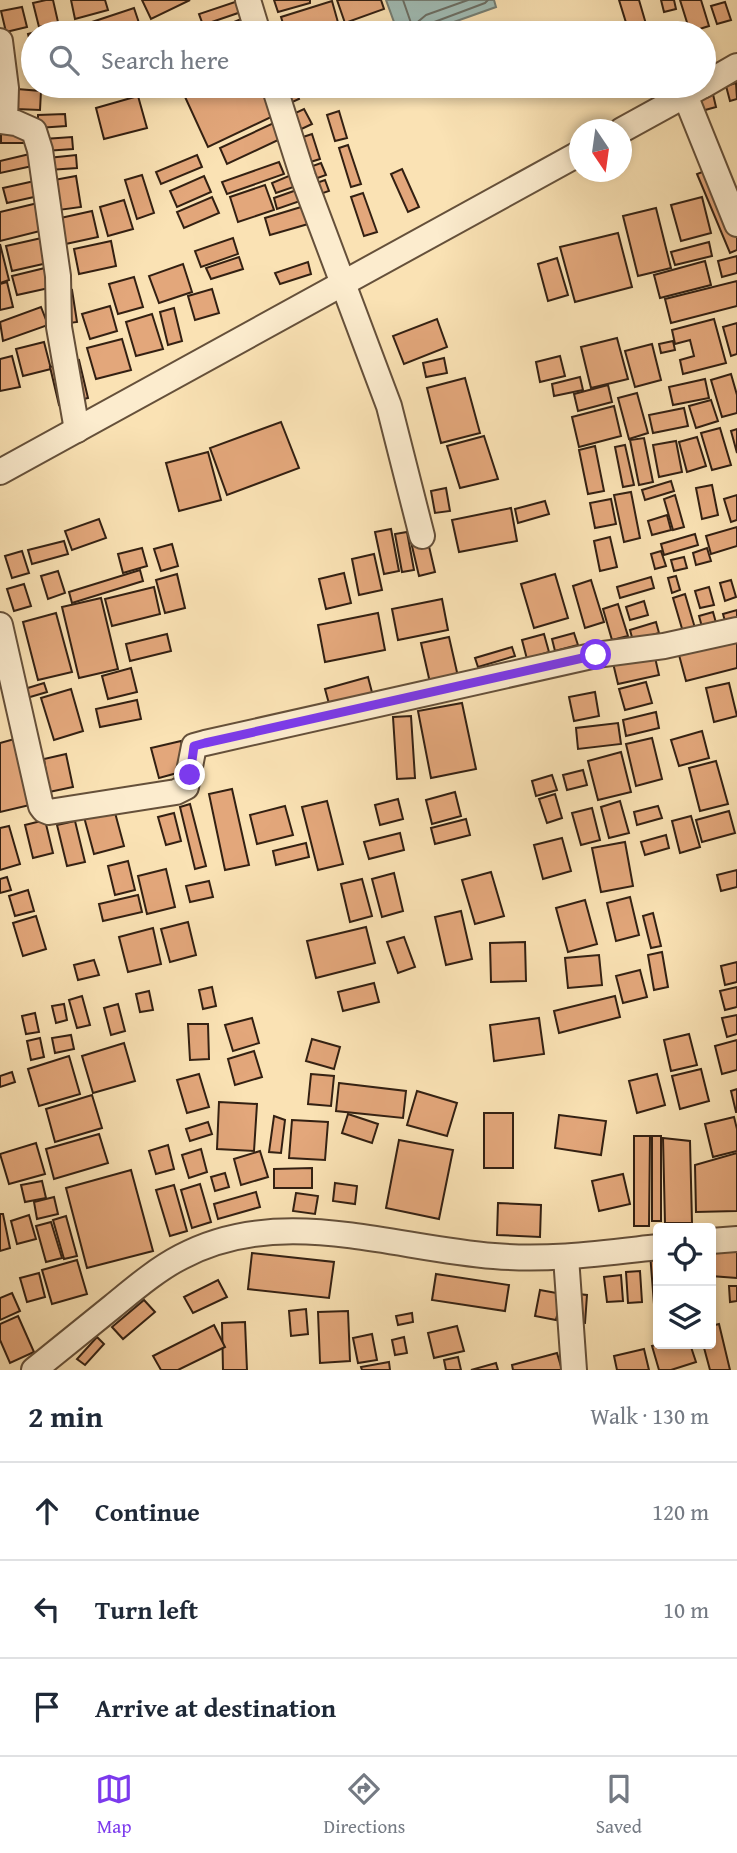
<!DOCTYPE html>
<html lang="en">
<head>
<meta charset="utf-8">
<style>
  body { margin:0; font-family:"Gentium Book Plus",serif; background:#f2f2f3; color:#1f2937 }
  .controls { position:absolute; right:21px; bottom:21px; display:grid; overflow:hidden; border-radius:7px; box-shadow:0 4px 10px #0003 }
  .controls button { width:63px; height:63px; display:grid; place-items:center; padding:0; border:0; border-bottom:2px solid #e0e1e3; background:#fff; color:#1f2937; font:35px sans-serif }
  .compass { position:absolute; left:569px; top:119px; width:63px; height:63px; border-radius:50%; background:#fff; box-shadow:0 4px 10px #0003; rotate:167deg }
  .stop { position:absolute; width:21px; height:21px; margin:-16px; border:5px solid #7c3aed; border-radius:50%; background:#fff }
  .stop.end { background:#7c3aed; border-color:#fff; box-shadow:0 2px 7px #0008 }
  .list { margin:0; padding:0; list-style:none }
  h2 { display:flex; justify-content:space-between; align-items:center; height:91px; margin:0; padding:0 28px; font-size:30px }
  h2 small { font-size:23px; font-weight:400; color:#747a83 }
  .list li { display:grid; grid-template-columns:46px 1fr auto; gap:21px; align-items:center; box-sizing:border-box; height:98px; padding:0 28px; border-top:2px solid #e0e1e3 }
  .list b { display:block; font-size:26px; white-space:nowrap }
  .list em { font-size:23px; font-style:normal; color:#747a83 }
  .icon { flex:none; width:38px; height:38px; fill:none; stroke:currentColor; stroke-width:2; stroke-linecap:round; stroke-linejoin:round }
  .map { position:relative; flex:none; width:737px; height:1370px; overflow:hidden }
  .search { position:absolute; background:#fff; box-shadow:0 4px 10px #0003; left:21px; right:21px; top:21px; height:77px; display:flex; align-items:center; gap:18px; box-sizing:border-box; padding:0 24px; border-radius:38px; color:#747a83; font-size:26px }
  .sheet { height:385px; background:#fff }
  nav { display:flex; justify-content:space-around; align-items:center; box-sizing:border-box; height:98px; border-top:2px solid #e0e1e3; background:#fff; font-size:19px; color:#747a83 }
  nav a { display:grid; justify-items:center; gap:4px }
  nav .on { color:#7c3aed }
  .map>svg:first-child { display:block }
  .water { fill:#a0bcb5; stroke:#747e74; stroke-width:2 }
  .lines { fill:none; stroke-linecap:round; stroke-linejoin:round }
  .shore { stroke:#6a6e64; stroke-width:2 }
  .building { fill:#e3a77b; stroke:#332012; stroke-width:2 }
  .street-casing { stroke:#65503a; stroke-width:28 }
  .street { stroke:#fcecce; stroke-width:24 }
  .route { stroke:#7c3aed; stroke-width:9 }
</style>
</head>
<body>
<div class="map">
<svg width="737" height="1370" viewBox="0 0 737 1370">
  <rect width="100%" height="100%" fill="#fae2b4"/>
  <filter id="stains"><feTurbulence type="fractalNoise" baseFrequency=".00286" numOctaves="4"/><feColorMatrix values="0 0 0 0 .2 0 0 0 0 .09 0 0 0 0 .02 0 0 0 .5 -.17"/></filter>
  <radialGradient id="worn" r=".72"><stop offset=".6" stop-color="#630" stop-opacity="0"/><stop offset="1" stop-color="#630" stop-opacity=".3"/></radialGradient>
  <polygon class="water" points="386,0 494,0 496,7 423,33 398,33"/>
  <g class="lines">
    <g class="shore">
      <polyline points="403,0 411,23 414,25 426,15 468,0"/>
      <polyline points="424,33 429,24 485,3 488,0"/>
    </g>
  </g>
  <g class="building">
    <polygon points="46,0 53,0 58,22 39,27 33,3"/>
    <polygon points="71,0 105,0 108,10 75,19"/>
    <polygon points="142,0 190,0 151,19"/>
    <polygon points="274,0 310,0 310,3 278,12"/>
    <polygon points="337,0 381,0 384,9 345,23"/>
    <polygon points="619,0 639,0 646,24 628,29"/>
    <polygon points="661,0 674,0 676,9 664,12"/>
    <polygon points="680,0 701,0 709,26 690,32"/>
    <polygon points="238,1 241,12 203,25 199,14"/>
    <polygon points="332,1 339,26 315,33 286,33 281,17"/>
    <polygon points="725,2 731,20 717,24 711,6"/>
    <polygon points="22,7 27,27 6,32 1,11"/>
    <polygon points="134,8 142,32 92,33 89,23"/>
    <polygon points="241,19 249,33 208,33"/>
    <polygon points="60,25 62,33 33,33 33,55 28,34"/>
    <polygon points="736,83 737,99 730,101 726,86"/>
    <polygon points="180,86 276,86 288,109 208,147"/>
    <polygon points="281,86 294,86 299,99 288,104"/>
    <polygon points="17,89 41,91 40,110 16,109"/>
    <polygon points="712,90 716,107 698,112 694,94"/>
    <polygon points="138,96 147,128 104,139 96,108"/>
    <polygon points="304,109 312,124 227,164 220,148"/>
    <polygon points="339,111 347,138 335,141 327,115"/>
    <polygon points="65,114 66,126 38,128 38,115"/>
    <polygon points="1,130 29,131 29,143 1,143"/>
    <polygon points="312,134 320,159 304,164 297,139"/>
    <polygon points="72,137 73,149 45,151 44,139"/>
    <polygon points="348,145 361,184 351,187 339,148"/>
    <polygon points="34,153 37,165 0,173 0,161"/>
    <polygon points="76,155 77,168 49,170 48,158"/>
    <polygon points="197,155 202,167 161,184 156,172"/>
    <polygon points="279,162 284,174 227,194 222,182"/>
    <polygon points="321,163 326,175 312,180 307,168"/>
    <polygon points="402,169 419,207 408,212 391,174"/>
    <polygon points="710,169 737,232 737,250 730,253 697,174"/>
    <polygon points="303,170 308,182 276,193 272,183"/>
    <polygon points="142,175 154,213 137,219 125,180"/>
    <polygon points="76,176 81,207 59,210 54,180"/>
    <polygon points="204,176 211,192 177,207 170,191"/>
    <polygon points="39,180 43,195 7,203 3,188"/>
    <polygon points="325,180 329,191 277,209 274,198"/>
    <polygon points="265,185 274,210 238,222 230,197"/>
    <polygon points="363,193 377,232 364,236 351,197"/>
    <polygon points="212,197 219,213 184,228 177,212"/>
    <polygon points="702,197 711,233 681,241 671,205"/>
    <polygon points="124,200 133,229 108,236 100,207"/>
    <polygon points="324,200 329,218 270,235 265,218"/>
    <polygon points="42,202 48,229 0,241 0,212"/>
    <polygon points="656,208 671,268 638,276 623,216"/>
    <polygon points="92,211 98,237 61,245 56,219"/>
    <polygon points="618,233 632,287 575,302 560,247"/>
    <polygon points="46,237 52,262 12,271 6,246"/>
    <polygon points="233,238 238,254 201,267 195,251"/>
    <polygon points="111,241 116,266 79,274 74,249"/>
    <polygon points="709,242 712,256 675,265 671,252"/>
    <polygon points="0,244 9,280 0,283"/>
    <polygon points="737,256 737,273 722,277 718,261"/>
    <polygon points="239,257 243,269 211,279 206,268"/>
    <polygon points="557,258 568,295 548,301 538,264"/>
    <polygon points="705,261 711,285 660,298 654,275"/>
    <polygon points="308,262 311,274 280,284 275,273"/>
    <polygon points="183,264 192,292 159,303 149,276"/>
    <polygon points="53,266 58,286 17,295 12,276"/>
    <polygon points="134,277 143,307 118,314 109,284"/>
    <polygon points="737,281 737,306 671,323 665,299"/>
    <polygon points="7,282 13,307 0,310 0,284"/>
    <polygon points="212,289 219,313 195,320 188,296"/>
    <polygon points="72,290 77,322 55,325 50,294"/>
    <polygon points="110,306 117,331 90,339 82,314"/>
    <polygon points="41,307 48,325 3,341 0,322"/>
    <polygon points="174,308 182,341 168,345 160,312"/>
    <polygon points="152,314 163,349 136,356 126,322"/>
    <polygon points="437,319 447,347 404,364 393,336"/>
    <polygon points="714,319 726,363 683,374 680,360 694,356 690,340 675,344 672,330"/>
    <polygon points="737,323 737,354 731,356 723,327"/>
    <polygon points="617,338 628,379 591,388 581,347"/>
    <polygon points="122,339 131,370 96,379 87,348"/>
    <polygon points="673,341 675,350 661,353 659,344"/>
    <polygon points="44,342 51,369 23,376 16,349"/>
    <polygon points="652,344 661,380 635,387 625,351"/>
    <polygon points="12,356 20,387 0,391 0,359"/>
    <polygon points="560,356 565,376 540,382 536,362"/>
    <polygon points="444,358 447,373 426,377 423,363"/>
    <polygon points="79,360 88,398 59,405 50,367"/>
    <polygon points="731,374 737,395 737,413 722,417 711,380"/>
    <polygon points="580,377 583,390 554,396 552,384"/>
    <polygon points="465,378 480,433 441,443 427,388"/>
    <polygon points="705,379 709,398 673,405 669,387"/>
    <polygon points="608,385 612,402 578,411 574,394"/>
    <polygon points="637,393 648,433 629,439 618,398"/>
    <polygon points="711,400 718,421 696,428 689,406"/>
    <polygon points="614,406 621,436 579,447 572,417"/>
    <polygon points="684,408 688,426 653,433 649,415"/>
    <polygon points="281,422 299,468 227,495 210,448"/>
    <polygon points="720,428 731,465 712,470 701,433"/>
    <polygon points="737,429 737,453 731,431"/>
    <polygon points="484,436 498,479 460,488 447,446"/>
    <polygon points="697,437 706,466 687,472 679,442"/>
    <polygon points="644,438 653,482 639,485 630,440"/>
    <polygon points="676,441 682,472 659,477 653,445"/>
    <polygon points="625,445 634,485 623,487 615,447"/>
    <polygon points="595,446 604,491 588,494 579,450"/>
    <polygon points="208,452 221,500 179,511 166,463"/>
    <polygon points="671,481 674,491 645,500 642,490"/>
    <polygon points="712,485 718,515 702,519 696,488"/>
    <polygon points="446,488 450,511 435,513 431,491"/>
    <polygon points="631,492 640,538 624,542 614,495"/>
    <polygon points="675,495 684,527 673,530 664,499"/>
    <polygon points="737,495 737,520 731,522 724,499"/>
    <polygon points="611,499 616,524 595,528 590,503"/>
    <polygon points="545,501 549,514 518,523 515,509"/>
    <polygon points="511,508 517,541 459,552 452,520"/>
    <polygon points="667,515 671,530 652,535 648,521"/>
    <polygon points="99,519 106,538 72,550 65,531"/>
    <polygon points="424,525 435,572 419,576 408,529"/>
    <polygon points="737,527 737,546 711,554 706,536"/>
    <polygon points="391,529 399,571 384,574 375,532"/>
    <polygon points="407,532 414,570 402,572 395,534"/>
    <polygon points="695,534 698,545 664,555 661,544"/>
    <polygon points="610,537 617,567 600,571 594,541"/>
    <polygon points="64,541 68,554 32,564 28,550"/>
    <polygon points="172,544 178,566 161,571 154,549"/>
    <polygon points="142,548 147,566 123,573 118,554"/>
    <polygon points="707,548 711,561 696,565 693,553"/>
    <polygon points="22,551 29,573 12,578 5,556"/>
    <polygon points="661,551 666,566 655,569 651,554"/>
    <polygon points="374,554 382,590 359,595 352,559"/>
    <polygon points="684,557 687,568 674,571 671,560"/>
    <polygon points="140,570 143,581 72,603 69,592"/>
    <polygon points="58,571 65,593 48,599 41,576"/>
    <polygon points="344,573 351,603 326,609 319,579"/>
    <polygon points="177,574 185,608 165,613 156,580"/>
    <polygon points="555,574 568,618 534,628 521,584"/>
    <polygon points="676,576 680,590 672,593 668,578"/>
    <polygon points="651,577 654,588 620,598 617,587"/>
    <polygon points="591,580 604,622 585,628 573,586"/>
    <polygon points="731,580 736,597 725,601 720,583"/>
    <polygon points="24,584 31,606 14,611 7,589"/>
    <polygon points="154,587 160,614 112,626 105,599"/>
    <polygon points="709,587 714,605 700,608 695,591"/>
    <polygon points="685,594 695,628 683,632 673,598"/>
    <polygon points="101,598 118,669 79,678 62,607"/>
    <polygon points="442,599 448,630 398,640 392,609"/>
    <polygon points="644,601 648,615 630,620 626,607"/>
    <polygon points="618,604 628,636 612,640 603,609"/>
    <polygon points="737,610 737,621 726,625 723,614"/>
    <polygon points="713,612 718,630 704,634 699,616"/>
    <polygon points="56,613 72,672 38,680 23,622"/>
    <polygon points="378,613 385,650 325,662 318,625"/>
    <polygon points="656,622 659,633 633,641 630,630"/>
    <polygon points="574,633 578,645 555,651 552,639"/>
    <polygon points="167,634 171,651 130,661 126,644"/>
    <polygon points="544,634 549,652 527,659 522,640"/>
    <polygon points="449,637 459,681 431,687 421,643"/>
    <polygon points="737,640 737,668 686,681 679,655"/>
    <polygon points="512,647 515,656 478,667 475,658"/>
    <polygon points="654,653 659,675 618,684 613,663"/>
    <polygon points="131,668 137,692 108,699 102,676"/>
    <polygon points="368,677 374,700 331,711 325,689"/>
    <polygon points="646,682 652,703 625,710 619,689"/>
    <polygon points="44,683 47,692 20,700 18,691"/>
    <polygon points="729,683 737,716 714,722 706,688"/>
    <polygon points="71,689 83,731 54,740 41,698"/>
    <polygon points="595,692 599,716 574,721 569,697"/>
    <polygon points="137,700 141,719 100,727 96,709"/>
    <polygon points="462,703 476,769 431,778 418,711"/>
    <polygon points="656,712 659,728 626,736 623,720"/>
    <polygon points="411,716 415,778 397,779 393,717"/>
    <polygon points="618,723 621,744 578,749 576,728"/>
    <polygon points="702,731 709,758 679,766 671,740"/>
    <polygon points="18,738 34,804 0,812 0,743"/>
    <polygon points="652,738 662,779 636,786 626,744"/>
    <polygon points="181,741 188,770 159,778 151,748"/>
    <polygon points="621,752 631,792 598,800 588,761"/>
    <polygon points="66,754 73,787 49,792 44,759"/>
    <polygon points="716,761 728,804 700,811 689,768"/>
    <polygon points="583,770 587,785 567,790 563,775"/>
    <polygon points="552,775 557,790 536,796 532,781"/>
    <polygon points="232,789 249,865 225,870 209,794"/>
    <polygon points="455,792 461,816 432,824 426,800"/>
    <polygon points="555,794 562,818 547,823 539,799"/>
    <polygon points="398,799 403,819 380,825 375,805"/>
    <polygon points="327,801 343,864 318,870 302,807"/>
    <polygon points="620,801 629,833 609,838 601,807"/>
    <polygon points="190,804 206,866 195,869 180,807"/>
    <polygon points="285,806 293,835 257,844 250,815"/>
    <polygon points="658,806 662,818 637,825 634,812"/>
    <polygon points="592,808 600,840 581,845 572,813"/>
    <polygon points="114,809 124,846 94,854 84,817"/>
    <polygon points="729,811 735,833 702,842 696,820"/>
    <polygon points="174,813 181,841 166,845 158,817"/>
    <polygon points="691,816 700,847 680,853 672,821"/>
    <polygon points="466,819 470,835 435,844 431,828"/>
    <polygon points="45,820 53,853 33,858 25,825"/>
    <polygon points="75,821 85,862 67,866 57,825"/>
    <polygon points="9,826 20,864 0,870 0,828"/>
    <polygon points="400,833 404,850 369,859 364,842"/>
    <polygon points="666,835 669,848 645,855 641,842"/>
    <polygon points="562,838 571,871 543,879 534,845"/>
    <polygon points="625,842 633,886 601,892 592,848"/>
    <polygon points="306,843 309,857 276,865 273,851"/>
    <polygon points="128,861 135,890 115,895 108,866"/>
    <polygon points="166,869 175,907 147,914 138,876"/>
    <polygon points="737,870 737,887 721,891 717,875"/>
    <polygon points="491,872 504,916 475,924 462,880"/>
    <polygon points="394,873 403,911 382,917 372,879"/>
    <polygon points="7,877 11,890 0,893 0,879"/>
    <polygon points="362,879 372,916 350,922 341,884"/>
    <polygon points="209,881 213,897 190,902 186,886"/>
    <polygon points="28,890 34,911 15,916 9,896"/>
    <polygon points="138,895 142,912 103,921 99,904"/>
    <polygon points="630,897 639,935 616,941 607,903"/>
    <polygon points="585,900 597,944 568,952 556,908"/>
    <polygon points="461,911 472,959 446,965 435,917"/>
    <polygon points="653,913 661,946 651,948 643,916"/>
    <polygon points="36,916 46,949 23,956 13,923"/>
    <polygon points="188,922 196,955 170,962 161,929"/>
    <polygon points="366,927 375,963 316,978 307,941"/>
    <polygon points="153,928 161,964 128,972 119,937"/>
    <polygon points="404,937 415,967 398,973 387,942"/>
    <polygon points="525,942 526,981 491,982 490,943"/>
    <polygon points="662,952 668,987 654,990 648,955"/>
    <polygon points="599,955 602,985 568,988 565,958"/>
    <polygon points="94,960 99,975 78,980 74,965"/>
    <polygon points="737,962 737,982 725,985 721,966"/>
    <polygon points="640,970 647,997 623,1003 616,976"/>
    <polygon points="374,983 379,1002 343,1011 338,992"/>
    <polygon points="212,987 216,1006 203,1009 199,990"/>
    <polygon points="737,987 737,1007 725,1010 720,991"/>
    <polygon points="149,991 153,1010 140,1012 136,994"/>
    <polygon points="82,996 90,1025 77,1028 69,1000"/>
    <polygon points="615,996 620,1017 559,1033 554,1011"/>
    <polygon points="64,1004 67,1020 56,1023 52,1006"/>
    <polygon points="118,1004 125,1031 111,1035 104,1008"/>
    <polygon points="35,1013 39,1032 26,1034 22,1016"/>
    <polygon points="737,1015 737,1034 727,1037 722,1018"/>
    <polygon points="252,1018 259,1043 233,1051 225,1025"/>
    <polygon points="539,1018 544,1054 494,1061 490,1025"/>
    <polygon points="188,1024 208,1024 209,1059 190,1060"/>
    <polygon points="689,1034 697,1065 671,1071 664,1040"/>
    <polygon points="71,1035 74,1049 55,1053 52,1038"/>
    <polygon points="40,1038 44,1057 31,1060 27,1041"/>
    <polygon points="312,1039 340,1047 334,1069 306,1061"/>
    <polygon points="737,1040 737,1070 722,1074 715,1046"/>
    <polygon points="124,1043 135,1081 93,1093 82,1056"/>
    <polygon points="254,1051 262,1077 235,1085 228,1059"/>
    <polygon points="69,1056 80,1094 39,1106 28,1069"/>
    <polygon points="701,1069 709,1101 680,1109 672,1076"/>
    <polygon points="12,1072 15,1082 0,1087 0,1076"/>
    <polygon points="199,1074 209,1107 187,1113 177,1080"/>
    <polygon points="311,1074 334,1076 331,1106 308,1104"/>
    <polygon points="657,1074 665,1105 637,1113 629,1081"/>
    <polygon points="339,1083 406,1091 403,1118 336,1111"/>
    <polygon points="737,1089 737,1112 736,1112 731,1091"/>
    <polygon points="417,1091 457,1103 447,1136 407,1125"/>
    <polygon points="92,1095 102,1128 55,1142 46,1109"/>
    <polygon points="219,1102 257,1104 254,1151 217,1149"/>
    <rect x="484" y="1113" width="29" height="55"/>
    <polygon points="348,1114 378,1124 372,1143 342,1133"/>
    <polygon points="559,1115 606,1121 601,1155 555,1148"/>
    <polygon points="274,1116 285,1120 281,1153 269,1152"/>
    <polygon points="734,1117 737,1129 737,1151 713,1157 705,1124"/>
    <polygon points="292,1120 328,1122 325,1160 289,1158"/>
    <polygon points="208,1122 212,1134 190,1141 186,1129"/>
    <polygon points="99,1134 108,1163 54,1179 46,1149"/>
    <polygon points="634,1136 650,1136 649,1226 634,1226"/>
    <rect x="652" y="1136" width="9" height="85"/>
    <polygon points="663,1138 690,1141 692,1223 665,1223"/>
    <polygon points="399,1140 453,1150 439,1219 386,1208"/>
    <polygon points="36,1143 45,1174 9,1184 0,1154"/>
    <polygon points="168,1145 174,1169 156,1174 149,1151"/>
    <polygon points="201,1149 207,1172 189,1178 182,1155"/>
    <polygon points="260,1151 268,1177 241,1185 234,1159"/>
    <polygon points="737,1153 737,1211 696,1212 695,1165"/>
    <polygon points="312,1168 312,1188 274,1188 274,1169"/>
    <polygon points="131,1170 153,1251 87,1268 66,1188"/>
    <polygon points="225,1173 229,1187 215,1191 211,1177"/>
    <polygon points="623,1174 630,1204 599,1211 592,1181"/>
    <polygon points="42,1181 46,1198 25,1202 21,1185"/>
    <polygon points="335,1183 357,1186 355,1204 333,1201"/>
    <polygon points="200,1184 211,1222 192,1228 181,1190"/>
    <polygon points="174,1185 187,1231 170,1236 156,1190"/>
    <polygon points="256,1192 260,1207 218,1219 214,1204"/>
    <polygon points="296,1193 318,1196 315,1214 293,1211"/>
    <polygon points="54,1197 58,1214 37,1219 34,1202"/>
    <polygon points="498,1203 541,1205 540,1237 497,1235"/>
    <polygon points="0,1214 3,1214 10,1248 0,1251"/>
    <polygon points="29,1215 36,1239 17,1244 11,1221"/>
    <polygon points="66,1216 77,1256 64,1259 53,1220"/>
    <polygon points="51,1222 62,1258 46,1262 36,1226"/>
    <polygon points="713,1248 737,1251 737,1278 711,1276"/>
    <polygon points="252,1253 334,1262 329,1298 248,1289"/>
    <polygon points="650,1253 658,1253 658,1317 655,1317"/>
    <polygon points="77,1260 87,1294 52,1304 42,1270"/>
    <polygon points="640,1271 642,1302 628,1303 626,1272"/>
    <polygon points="39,1273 45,1297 27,1302 20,1278"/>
    <polygon points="436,1274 509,1285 505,1311 432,1300"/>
    <polygon points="621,1275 623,1301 607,1302 604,1277"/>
    <polygon points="218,1280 227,1297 193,1313 184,1297"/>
    <polygon points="729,1286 737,1286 737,1301 730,1302"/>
    <polygon points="540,1290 562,1294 556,1320 535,1316"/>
    <polygon points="12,1293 20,1311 0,1320 0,1298"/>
    <polygon points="568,1293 587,1295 585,1323 565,1321"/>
    <polygon points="144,1300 155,1312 123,1339 112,1327"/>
    <polygon points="306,1309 308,1334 291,1336 289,1311"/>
    <polygon points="348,1311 350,1361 320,1363 318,1312"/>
    <polygon points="412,1313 413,1322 398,1325 396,1316"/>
    <polygon points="18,1316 34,1352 10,1363 0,1340 0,1324"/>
    <polygon points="245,1322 247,1370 223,1370 222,1323"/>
    <polygon points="719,1324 730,1370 710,1370 703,1344 711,1344 711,1326"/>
    <polygon points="214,1325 225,1347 178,1370 161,1370 153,1356"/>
    <polygon points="457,1326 464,1351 434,1358 428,1333"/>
    <polygon points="372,1334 377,1360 358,1363 353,1338"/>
    <polygon points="97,1337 104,1344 85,1365 77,1359"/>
    <polygon points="404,1337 407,1353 395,1355 392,1340"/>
    <polygon points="659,1344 690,1344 696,1362 671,1370 659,1370 652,1346"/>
    <polygon points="644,1349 649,1370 617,1370 614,1356"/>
    <polygon points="557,1353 562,1370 513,1370 512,1365"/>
    <polygon points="458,1357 461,1370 446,1370 444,1360"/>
    <polygon points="389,1362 390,1370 362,1370 361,1367"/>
    <polygon points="496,1363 498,1370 471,1370"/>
  </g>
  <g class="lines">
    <defs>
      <g id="street">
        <polyline points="248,0 258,33"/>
        <polyline points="0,41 6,88 5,121"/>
        <polyline points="704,85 737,66"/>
        <polyline points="274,86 303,177 389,406 422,536"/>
        <polyline points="685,95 737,224"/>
        <polyline points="0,121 16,123 34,131 40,150 58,276 59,327 77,430"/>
        <polyline points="622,130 702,86"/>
        <polyline points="0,472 580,153"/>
        <polyline points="0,625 41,806 44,810 49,812 176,792 186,787 194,746 205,743 596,655 664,646 737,630"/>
        <polyline points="711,1241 737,1239"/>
        <polyline points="566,1257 574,1370"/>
        <path d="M34 1370C60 1349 86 1328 112 1307 134 1289 156 1270 181 1257 280 1204 390 1248 494 1256 549 1261 604 1253 658 1247"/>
      </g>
    </defs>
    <use href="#street" class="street-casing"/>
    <use href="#street" class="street"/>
  </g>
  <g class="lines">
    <polyline class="route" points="190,775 194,746 205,743 596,655"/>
  </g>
  <rect width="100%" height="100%" filter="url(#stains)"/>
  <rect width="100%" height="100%" fill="url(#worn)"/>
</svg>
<div class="controls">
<button><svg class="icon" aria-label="locate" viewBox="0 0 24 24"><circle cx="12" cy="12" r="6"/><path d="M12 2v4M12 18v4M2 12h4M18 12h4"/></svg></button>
<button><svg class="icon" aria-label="layers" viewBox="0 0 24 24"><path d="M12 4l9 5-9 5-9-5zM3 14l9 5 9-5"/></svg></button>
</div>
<svg class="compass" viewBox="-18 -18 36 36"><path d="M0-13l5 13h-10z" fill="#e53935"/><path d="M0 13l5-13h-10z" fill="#747a83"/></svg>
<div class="stop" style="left:596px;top:655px"></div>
<div class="stop end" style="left:190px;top:775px"></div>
<div class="search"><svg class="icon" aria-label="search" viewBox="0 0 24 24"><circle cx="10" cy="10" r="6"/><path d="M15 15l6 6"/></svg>Search here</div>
</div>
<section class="sheet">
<h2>2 min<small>Walk · 130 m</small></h2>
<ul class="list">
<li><svg class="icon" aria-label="ahead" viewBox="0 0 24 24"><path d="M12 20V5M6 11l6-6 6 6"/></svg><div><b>Continue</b></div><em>120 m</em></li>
<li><svg class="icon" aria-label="left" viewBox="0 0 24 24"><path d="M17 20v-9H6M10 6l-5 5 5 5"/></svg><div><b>Turn left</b></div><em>10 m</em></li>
<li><svg class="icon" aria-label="arrive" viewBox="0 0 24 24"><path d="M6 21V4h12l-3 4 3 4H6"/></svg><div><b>Arrive at destination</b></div></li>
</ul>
</section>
<nav>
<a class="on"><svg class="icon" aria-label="map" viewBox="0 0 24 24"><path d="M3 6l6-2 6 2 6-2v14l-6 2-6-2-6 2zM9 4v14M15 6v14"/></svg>Map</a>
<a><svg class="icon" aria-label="directions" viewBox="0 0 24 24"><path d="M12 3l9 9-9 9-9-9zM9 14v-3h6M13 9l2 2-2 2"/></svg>Directions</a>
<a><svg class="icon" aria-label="saved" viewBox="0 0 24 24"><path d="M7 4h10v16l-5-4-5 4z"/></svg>Saved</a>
</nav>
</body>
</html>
